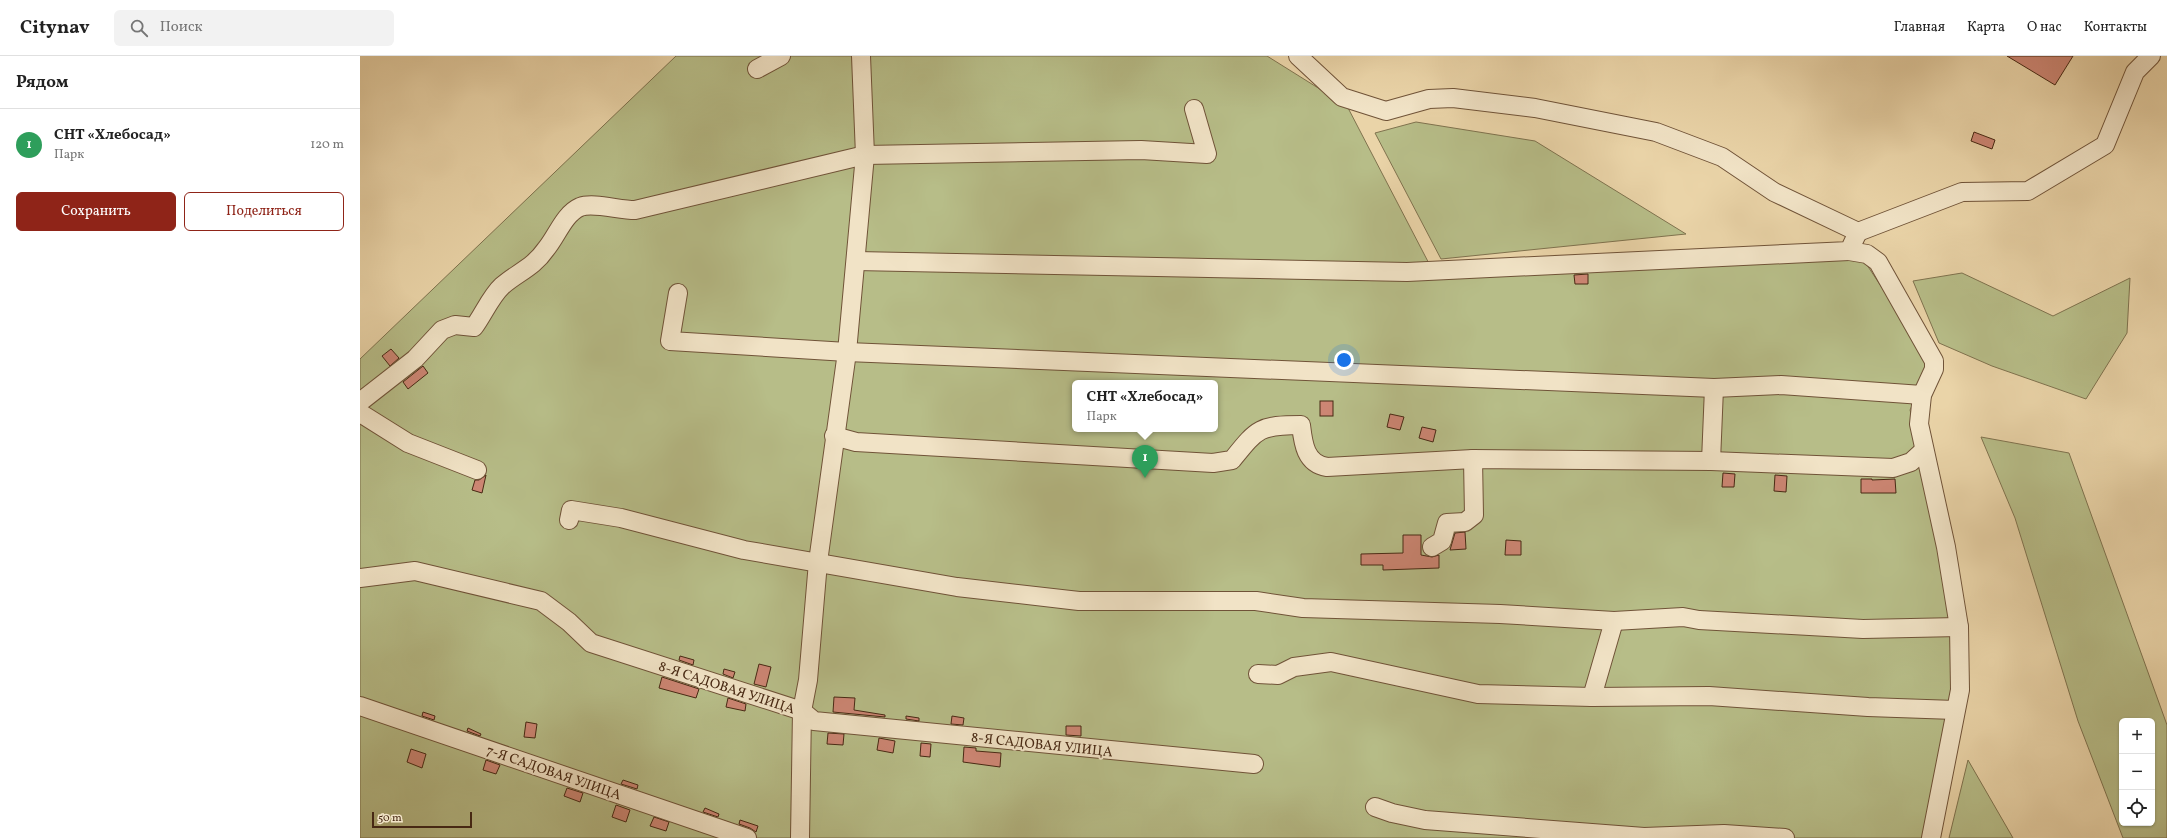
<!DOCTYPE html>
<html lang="ru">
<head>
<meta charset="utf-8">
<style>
  body { margin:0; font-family:Vollkorn,serif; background:#f2f2f2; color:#222 }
  .controls { position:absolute; right:12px; bottom:12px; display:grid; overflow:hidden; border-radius:6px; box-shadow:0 1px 3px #0004 }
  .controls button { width:36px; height:36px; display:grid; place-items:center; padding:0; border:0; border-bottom:1px solid #e0e0e0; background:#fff; color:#222; font:20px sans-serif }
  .scale { position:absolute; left:12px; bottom:10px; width:100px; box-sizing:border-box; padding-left:4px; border:2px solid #472813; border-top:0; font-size:11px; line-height:14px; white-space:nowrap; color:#472813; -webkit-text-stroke:3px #f1e3c6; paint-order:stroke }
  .you { position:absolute; left:984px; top:304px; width:14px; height:14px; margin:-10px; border:3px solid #fff; border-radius:50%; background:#1a73e8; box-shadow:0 0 0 6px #1a73e833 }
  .badge { display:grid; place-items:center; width:26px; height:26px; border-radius:50%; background:#8f2418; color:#fff; font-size:13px; font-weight:700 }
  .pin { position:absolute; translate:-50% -33px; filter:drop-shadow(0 1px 2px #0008) }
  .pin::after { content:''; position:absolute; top:21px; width:14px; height:12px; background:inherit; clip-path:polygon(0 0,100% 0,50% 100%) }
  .popup { position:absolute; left:712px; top:324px; width:146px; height:52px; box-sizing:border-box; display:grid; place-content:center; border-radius:6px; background:#fff; filter:drop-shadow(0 1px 3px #0005); font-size:13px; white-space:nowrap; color:#767676 }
  .popup b { font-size:15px; color:#222 }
  .popup::after { content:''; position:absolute; left:50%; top:100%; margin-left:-8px; border:8px solid transparent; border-top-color:#fff }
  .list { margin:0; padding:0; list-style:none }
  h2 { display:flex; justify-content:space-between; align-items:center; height:52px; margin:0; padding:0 16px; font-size:17px }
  h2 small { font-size:13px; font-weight:400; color:#767676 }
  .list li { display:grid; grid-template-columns:26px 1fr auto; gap:12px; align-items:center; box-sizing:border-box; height:72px; padding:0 16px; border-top:1px solid #e0e0e0 }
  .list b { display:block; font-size:15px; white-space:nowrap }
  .list p { margin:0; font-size:13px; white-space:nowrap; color:#767676 }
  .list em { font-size:13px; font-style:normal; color:#767676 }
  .actions { display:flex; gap:8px; padding:12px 16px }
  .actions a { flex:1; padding:9px 0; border:1px solid #8f2418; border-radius:6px; text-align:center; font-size:14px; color:#8f2418 }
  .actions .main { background:#8f2418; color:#fff }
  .icon { flex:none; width:22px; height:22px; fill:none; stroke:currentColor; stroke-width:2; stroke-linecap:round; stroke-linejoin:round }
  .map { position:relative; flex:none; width:1807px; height:782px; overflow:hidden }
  header { display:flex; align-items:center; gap:24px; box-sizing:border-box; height:56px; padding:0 20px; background:#fff; border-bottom:1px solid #e0e0e0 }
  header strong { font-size:19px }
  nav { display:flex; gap:22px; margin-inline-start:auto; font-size:14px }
  .search { width:280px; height:36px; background:#f2f2f2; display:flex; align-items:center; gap:10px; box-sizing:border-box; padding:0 14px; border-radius:6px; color:#767676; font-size:15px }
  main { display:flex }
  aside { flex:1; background:#fff }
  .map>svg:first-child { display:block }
  .green { fill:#b7bd88; stroke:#7f724e; fill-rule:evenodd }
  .building { fill:#cd8674; stroke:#472813 }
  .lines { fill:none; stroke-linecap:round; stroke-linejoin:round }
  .minor-casing { stroke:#705338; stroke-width:20 }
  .minor { stroke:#f1e3c6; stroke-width:18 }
  .labels { text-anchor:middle; stroke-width:4; stroke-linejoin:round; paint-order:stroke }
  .street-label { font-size:14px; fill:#472813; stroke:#f1e3c6 }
</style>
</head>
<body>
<header>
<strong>Citynav</strong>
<div class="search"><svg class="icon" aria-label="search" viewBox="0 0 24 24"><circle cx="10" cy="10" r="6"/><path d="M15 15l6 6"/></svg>Поиск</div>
<nav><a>Главная</a><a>Карта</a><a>О нас</a><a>Контакты</a></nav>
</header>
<main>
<aside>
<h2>Рядом<small></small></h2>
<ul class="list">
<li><span class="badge" style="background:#2e9e5b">1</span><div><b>СНТ «Хлебосад»</b><p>Парк</p></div><em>120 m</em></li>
</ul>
<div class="actions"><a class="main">Сохранить</a><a>Поделиться</a></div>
</aside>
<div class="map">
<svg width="1807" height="782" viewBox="0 0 1807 782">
  <rect width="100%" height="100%" fill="#ead4a8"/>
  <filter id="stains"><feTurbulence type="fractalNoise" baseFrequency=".005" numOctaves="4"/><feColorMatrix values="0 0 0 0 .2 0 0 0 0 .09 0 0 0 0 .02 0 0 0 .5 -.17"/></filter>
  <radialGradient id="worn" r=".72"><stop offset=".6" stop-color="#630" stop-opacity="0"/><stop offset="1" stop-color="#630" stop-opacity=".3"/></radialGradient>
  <g class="green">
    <path d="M316 0H907L987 50 1075 219 1501 200 1572 307 1550 354 1588 490 1602 616 1568 782H0V303ZM715 327H855V373H715Z"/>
    <polygon points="1056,66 1175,85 1326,178 1081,203 1015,77"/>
    <polygon points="1602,217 1693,260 1770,222 1767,277 1726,343 1632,310 1579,287 1553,225"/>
    <path d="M1621 381 1709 397 1807 669V782H1763L1718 665 1655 462ZM1762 665H1792V767H1762Z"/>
    <polygon points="1608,704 1653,782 1589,782"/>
  </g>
  <g class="building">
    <polygon points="1647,0 1713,0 1695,29"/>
    <polygon points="1614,76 1635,84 1632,93 1611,85"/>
    <polygon points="1228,218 1228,228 1215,228 1214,219"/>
    <polygon points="31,293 39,302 30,310 22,300"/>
    <polygon points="63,310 68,317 48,333 43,326"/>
    <rect x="960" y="345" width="13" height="15"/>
    <polygon points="1030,358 1044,361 1040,374 1027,371"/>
    <polygon points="1062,371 1076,374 1073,386 1059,382"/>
    <polygon points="1363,417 1375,418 1374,431 1362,431"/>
    <polygon points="126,419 122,437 112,434 115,424 119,424"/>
    <polygon points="1415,419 1427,420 1426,436 1414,435"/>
    <polygon points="1501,423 1512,423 1512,424 1535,423 1536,437 1501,437"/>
    <polygon points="1105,476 1106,493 1090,494 1095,477"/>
    <polygon points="1043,479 1061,479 1061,499 1072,501 1079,499 1079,512 1023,514 1023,509 1001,509 1001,498 1043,497"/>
    <polygon points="1146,484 1161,485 1161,499 1145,499"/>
    <polygon points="320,600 334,604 333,609 319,604"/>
    <polygon points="399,608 411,611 406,631 394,628"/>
    <polygon points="364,613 375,616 373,622 363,618"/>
    <polygon points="302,621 339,633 336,642 299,632"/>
    <polygon points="474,641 495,642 494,654 525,659 525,661 473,656"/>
    <polygon points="368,642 386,648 385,655 366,651"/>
    <polygon points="63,656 75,660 74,664 62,660"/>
    <polygon points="546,660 559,662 559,665 546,663"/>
    <polygon points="592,660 604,662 603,669 591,668"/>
    <polygon points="166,666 177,668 175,682 164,681"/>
    <polygon points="706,670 721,670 721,680 706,679"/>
    <polygon points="108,672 121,678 120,680 107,675"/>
    <polygon points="468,677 484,678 483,689 467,688"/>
    <polygon points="519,682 535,685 533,697 517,694"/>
    <polygon points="561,687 571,688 570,701 560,700"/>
    <polygon points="604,691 616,692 616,695 641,697 640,711 603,706"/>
    <polygon points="51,693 66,698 62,712 47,706"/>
    <polygon points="126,704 140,709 136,718 123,714"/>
    <polygon points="263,724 278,729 277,733 261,728"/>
    <polygon points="207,732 223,737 220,746 204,740"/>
    <polygon points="256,749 270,754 266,766 252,761"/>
    <polygon points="345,752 359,758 358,761 343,756"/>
    <polygon points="294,761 309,766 306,775 290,770"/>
    <polygon points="380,764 398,770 396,776 390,772 379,768"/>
  </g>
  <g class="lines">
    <defs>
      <g id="minor">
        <polyline points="938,0 982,41 1026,55 1069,43 1093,42 1175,52 1296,76 1362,101 1414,136 1498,176 1602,136 1668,135 1745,89 1775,16 1791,0"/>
        <polyline points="397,13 421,0"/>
        <polyline points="1489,195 1507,198 1518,206 1574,305 1574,313 1562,339 1559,368 1586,491 1599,571 1600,634 1571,782"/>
        <polyline points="496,205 1047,216 1489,195 1498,176"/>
        <polyline points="318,237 310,285 487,296 1354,332 1421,329 1562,339"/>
        <path d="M0 346 55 303 82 274 95 269 114 271C123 259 131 240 142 230 158 216 173 212 186 193 197 180 204 158 220 151 233 146 259 154 275 154L505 99 781 94 847 98 834 53"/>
        <polyline points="0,357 48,387 117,414"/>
        <path d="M474 380 496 386 853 407 872 404C897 373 899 369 941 369 943 386 945 408 967 411L1113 403 1351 405 1533 412 1551 406 1564 394"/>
        <polyline points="1351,405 1354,332"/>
        <polyline points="209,464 211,454 261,462 384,494 597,531 719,545 896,545 943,552 1140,558 1254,565 1323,561 1339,564 1503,573 1599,571"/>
        <polyline points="1072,491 1082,485 1087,467 1105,466 1114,459 1113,403"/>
        <polyline points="0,522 55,515 181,545 209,566 231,587 442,655 454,665 894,708"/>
        <polyline points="898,618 918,619 934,611 971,606 1118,638 1232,641 1349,640 1508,651 1595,654"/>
        <polyline points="1232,641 1254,565"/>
        <polyline points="0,650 387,782"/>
        <polyline points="1015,751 1032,757 1065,764 1284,781 1364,778 1425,782"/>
        <polyline points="440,782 442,655 448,624 458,506 487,296 505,99 501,0"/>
      </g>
    </defs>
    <use href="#minor" class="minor-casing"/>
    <use href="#minor" class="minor"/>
  </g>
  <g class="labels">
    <g class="street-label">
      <text transform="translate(367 631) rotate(18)" y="5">8-Я САДОВАЯ УЛИЦА</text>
      <text transform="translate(682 688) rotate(6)" y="5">8-Я САДОВАЯ УЛИЦА</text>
      <text transform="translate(194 716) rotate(19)" y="5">7-Я САДОВАЯ УЛИЦА</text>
    </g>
  </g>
  <rect width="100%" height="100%" filter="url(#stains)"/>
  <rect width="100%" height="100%" fill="url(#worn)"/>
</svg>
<div class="controls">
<button>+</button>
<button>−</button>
<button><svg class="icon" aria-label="locate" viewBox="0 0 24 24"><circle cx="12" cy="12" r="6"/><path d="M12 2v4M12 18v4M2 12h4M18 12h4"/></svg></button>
</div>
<div class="scale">50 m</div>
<div class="you"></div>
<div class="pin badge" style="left:785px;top:422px;background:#2e9e5b">1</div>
<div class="popup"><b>СНТ «Хлебосад»</b>Парк</div>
</div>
</main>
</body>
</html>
